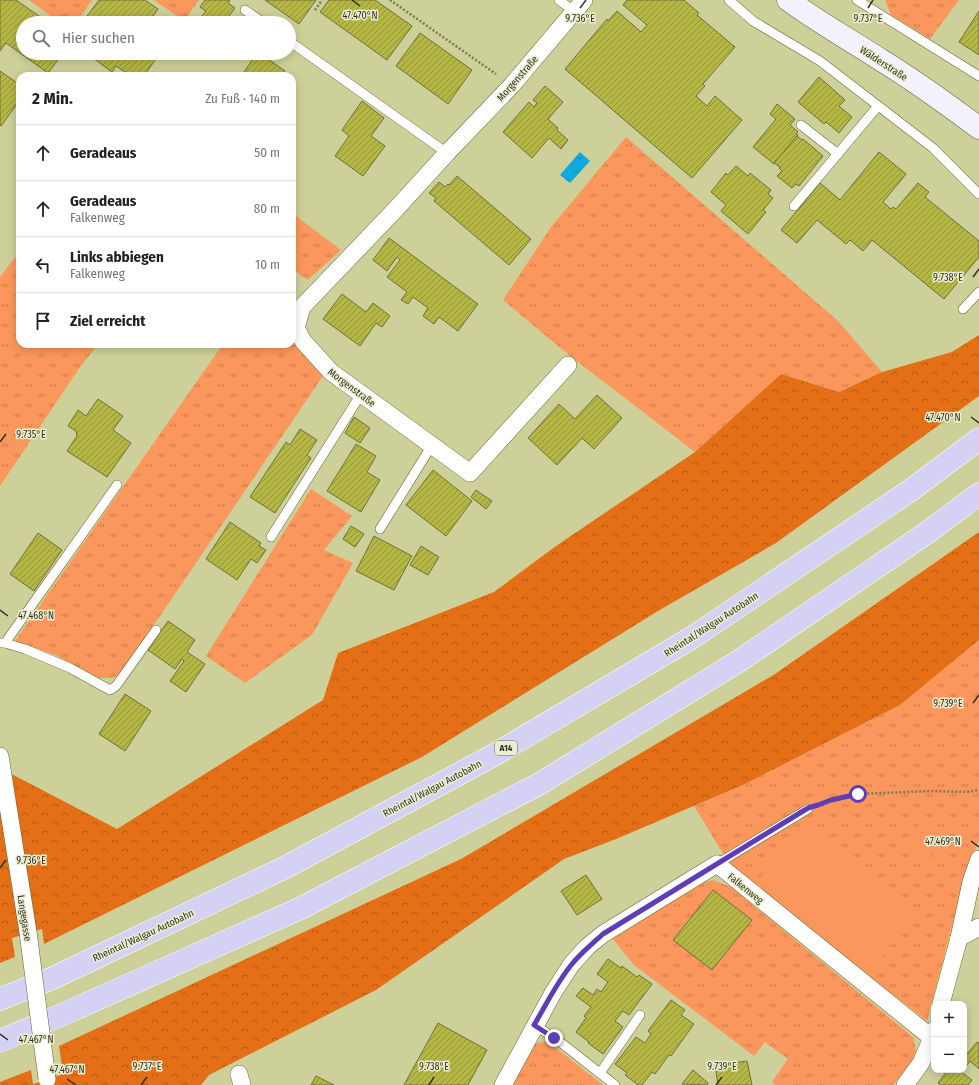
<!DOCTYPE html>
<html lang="de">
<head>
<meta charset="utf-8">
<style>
  body { margin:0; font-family:"Fira Sans Condensed",sans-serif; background:#f6f6f6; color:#202124 }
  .controls { position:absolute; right:12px; bottom:12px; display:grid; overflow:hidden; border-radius:8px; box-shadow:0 2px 10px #0003 }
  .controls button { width:36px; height:36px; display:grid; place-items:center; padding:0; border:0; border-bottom:1px solid #e0e0e0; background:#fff; color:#202124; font:20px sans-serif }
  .stop { position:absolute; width:12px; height:12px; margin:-9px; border:3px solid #5e3db6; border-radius:50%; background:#fff }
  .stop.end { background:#5e3db6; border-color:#fff; box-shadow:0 1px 4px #0008 }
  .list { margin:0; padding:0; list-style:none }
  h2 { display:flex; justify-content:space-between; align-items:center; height:52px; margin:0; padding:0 16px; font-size:17px }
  h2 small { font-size:13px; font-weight:400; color:#757577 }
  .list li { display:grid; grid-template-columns:26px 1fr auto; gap:12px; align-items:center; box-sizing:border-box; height:56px; padding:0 16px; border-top:1px solid #e0e0e0 }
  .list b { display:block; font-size:15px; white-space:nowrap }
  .list p { margin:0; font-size:13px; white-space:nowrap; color:#757577 }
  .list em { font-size:13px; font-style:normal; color:#757577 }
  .icon { flex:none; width:22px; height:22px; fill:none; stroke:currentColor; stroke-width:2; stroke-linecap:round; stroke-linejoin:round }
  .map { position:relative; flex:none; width:979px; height:1085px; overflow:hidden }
  .search { position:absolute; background:#fff; box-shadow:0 2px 10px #0003; left:16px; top:16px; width:280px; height:44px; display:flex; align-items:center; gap:10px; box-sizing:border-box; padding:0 14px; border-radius:22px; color:#757577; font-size:15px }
  .panel { position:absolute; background:#fff; box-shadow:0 2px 10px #0003; left:16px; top:72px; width:280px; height:276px; border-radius:12px }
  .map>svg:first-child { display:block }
  .grass { fill:url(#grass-tufts) }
  .forest { fill:url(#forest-crowns) }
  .garden { fill:#fb975c }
  .water { fill:url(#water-ripples) }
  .building { fill:url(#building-hatch); stroke:#6f703c }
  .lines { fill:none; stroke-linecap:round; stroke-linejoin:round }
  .lane-casing { stroke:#666833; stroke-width:10 }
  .street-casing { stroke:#666833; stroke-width:18 }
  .secondary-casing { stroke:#666833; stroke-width:23 }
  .highway-casing { stroke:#fff; stroke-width:23 }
  .path { stroke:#797b55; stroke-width:2.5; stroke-dasharray:2 2; stroke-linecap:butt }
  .lane { stroke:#fff; stroke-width:9 }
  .street { stroke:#fff; stroke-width:17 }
  .secondary { stroke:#f2f1fc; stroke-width:22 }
  .highway { stroke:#d5d1f4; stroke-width:22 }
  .street-bridge-casing { stroke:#666833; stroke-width:18; stroke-linecap:butt }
  .street-bridge { stroke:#fff; stroke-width:17 }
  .route { stroke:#5e3db6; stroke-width:5 }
  .ticks { fill:none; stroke:#31321c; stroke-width:1.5 }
  .labels { text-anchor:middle; stroke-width:3; stroke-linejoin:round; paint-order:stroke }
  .shield { fill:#eceed2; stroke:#696a53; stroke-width:1 }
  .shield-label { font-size:9px; font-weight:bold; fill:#31321c }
  .street-label { font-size:10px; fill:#31321c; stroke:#eceed2 }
  .ticks-label { font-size:10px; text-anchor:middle; fill:#31321c; stroke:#eceed2; stroke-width:3; stroke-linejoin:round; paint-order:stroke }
</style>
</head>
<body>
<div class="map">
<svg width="979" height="1085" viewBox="0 0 979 1085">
  <defs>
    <pattern id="grass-tufts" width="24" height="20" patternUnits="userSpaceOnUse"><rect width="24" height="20" fill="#fb975c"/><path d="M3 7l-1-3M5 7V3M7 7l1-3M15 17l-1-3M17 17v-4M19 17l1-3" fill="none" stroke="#cc7c4b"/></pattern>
    <pattern id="forest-crowns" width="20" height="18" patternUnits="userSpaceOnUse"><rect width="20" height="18" fill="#e46f16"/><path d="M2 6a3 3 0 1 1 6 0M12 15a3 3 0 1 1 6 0" fill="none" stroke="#b95c13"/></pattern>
    <pattern id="water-ripples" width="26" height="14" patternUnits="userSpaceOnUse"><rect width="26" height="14" fill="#0faadf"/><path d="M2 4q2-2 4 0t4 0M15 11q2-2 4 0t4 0" fill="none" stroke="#0f8bb4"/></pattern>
    <pattern id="building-hatch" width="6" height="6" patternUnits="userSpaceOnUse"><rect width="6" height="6" fill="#b5b745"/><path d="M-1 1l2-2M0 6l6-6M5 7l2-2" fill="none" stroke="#949539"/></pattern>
  </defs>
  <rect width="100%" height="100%" fill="#cdd098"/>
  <g class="grass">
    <polygon points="29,0 92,0 76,23 60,23"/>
    <polygon points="154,0 199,0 184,21"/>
    <polygon points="886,0 959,0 930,39 891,15 886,3"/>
    <polygon points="626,137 838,321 882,372 839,392 781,374 695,452 569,355 503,300 551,227"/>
    <polygon points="292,213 341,250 308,280 292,269"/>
    <polygon points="20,251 20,344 98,344 78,370 0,486 0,277"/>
    <polygon points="292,332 325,373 122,672 113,678 98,678 55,655 15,641 223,344 292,344"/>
    <polygon points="311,489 352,516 324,550 353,563 312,635 245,683 206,656"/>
    <polygon points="979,640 979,840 962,888 927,1021 733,870 694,806 743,785 900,705"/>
    <polygon points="713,880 731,887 913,1037 916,1050 912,1063 893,1085 776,1085 772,1082 788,1059 765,1042 754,1056 634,965 613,939 695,885"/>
    <polygon points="545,1042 556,1048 603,1085 511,1085 527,1054 537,1043"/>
  </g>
  <g class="forest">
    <polygon points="979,335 979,396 776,543 658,611 422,757 44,944 42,929 12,938 15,957 0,963 0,768 117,829 323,700 338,653 494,592 556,546 695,452 781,374 839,392 882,372 952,352"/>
    <polygon points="979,532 979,640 900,705 743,785 616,839 564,859 376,990 209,1075 201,1085 0,1085 0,1082 31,1070 33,1084 63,1074 59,1046 461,859 775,674"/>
  </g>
  <g class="garden">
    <polygon points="922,818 945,830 930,857 908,845"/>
    <polygon points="804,821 917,909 871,971 757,882"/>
  </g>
  <polygon class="water" points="580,152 590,161 570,183 560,175"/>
  <g class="building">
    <polygon points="0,0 16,0 49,23 23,23 23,53 63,53 48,73 6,43 0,51"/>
    <polygon points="99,0 145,0 158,9 148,23 82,23"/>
    <polygon points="205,0 230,0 228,3 235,8 226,20 230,23 196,23 206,11 200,7"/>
    <polygon points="265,0 316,0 299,24"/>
    <polygon points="329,0 375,0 412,26 387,60 320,12"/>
    <polygon points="627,0 684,0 699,13 697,15 735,47 703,84 705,86 696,96 707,106 715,96 742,120 692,178 565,69 607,19 608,21 617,11 641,32 647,25 623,5"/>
    <polygon points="979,11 979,55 959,42"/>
    <polygon points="158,19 164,23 155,23"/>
    <polygon points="420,33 472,70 448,104 396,66"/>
    <polygon points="86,53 160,53 144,76 131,76 116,66 112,72"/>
    <polygon points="205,53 220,53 215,60"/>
    <polygon points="257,53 259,53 285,71 281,76 244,76 246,74 244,72"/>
    <polygon points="0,71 20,85 20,100 1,126 0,125"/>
    <polygon points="819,77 845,100 839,106 852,117 839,133 826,122 824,124 798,102"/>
    <polygon points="545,86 563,102 548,119 558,128 557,130 568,140 561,149 549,138 532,158 503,132 529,102 534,107 537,103 533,100"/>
    <polygon points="362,101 384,118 371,136 385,146 363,176 335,156 349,136 342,130"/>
    <polygon points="777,104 795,119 790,125 798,132 796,134 798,135 774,164 753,147 776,119 770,114"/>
    <polygon points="797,136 802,140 803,139 823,156 799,186 796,184 792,188 777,176 782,171 779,168 780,167 774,163"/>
    <polygon points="879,152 906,174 883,202 891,209 893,207 896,209 918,183 929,192 925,197 979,241 979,257 944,299 872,240 863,251 850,240 846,244 817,220 797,243 781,230 820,183 840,200"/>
    <polygon points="292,161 296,164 292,169"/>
    <polygon points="736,166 748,176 750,173 771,190 768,194 773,198 763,210 766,212 748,234 721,211 726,205 711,192 726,173 728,175"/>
    <polygon points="457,176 531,239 509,265 434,201 436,198 429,193 439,182 445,187 448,184 449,185"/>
    <polygon points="389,238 478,304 458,331 439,317 434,324 423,316 428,308 413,297 408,304 401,300 407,292 387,277 400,260 397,257 387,271 373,260"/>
    <polygon points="342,294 366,312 373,303 390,316 382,327 376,323 360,346 323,319"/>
    <polygon points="597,395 622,418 594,449 582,438 557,465 528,438 559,404 575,419"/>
    <polygon points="98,399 123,416 113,430 131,443 107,477 67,451 77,436 76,431 68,426 78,410 86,416"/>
    <polygon points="354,417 370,428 360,443 345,433"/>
    <polygon points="300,429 317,440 307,455 311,458 275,513 250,497 286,442 290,445"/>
    <polygon points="356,444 376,456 367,472 380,480 361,512 327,491"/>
    <polygon points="433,470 472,501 446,536 406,505"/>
    <polygon points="476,490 492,501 486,509 471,497"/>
    <polygon points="230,522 261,543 259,546 266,550 257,563 251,559 237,580 206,559"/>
    <polygon points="351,526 364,534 355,547 343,539"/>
    <polygon points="38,533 62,550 34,591 10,574"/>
    <polygon points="374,536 412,556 394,590 356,571"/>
    <polygon points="421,546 439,557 428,575 410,565"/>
    <polygon points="168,621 195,640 187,652 205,664 186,692 170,681 184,661 182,659 175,669 148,650"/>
    <polygon points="125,694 151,711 125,751 99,734"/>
    <polygon points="586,875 602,899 577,915 561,891"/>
    <polygon points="713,890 752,920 712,970 673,940"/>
    <polygon points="608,959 621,968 622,966 637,977 639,975 652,984 629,1015 623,1011 615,1021 623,1027 603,1054 588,1043 589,1042 576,1032 586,1018 584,1016 591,1007 576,996 583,988 593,995 597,989 601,992 608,982 597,974"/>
    <polygon points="671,1000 685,1010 681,1015 694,1024 671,1056 669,1055 655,1074 652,1072 642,1085 638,1085 625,1075 627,1073 615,1064 636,1037 645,1043 651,1034 648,1031"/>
    <polygon points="438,1023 487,1050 468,1085 404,1085"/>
    <polygon points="977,1042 979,1043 979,1069 970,1061 964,1069 964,1050 968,1053"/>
    <polygon points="747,1061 752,1085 718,1085 715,1065"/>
    <polygon points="693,1070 708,1083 707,1085 682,1084"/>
    <polygon points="948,1070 963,1070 961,1072 972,1080 968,1085 941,1085 938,1083"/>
    <polygon points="316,1076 334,1085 311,1085"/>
  </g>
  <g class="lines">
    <defs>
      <g id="lane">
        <polyline points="559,0 574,11"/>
        <polyline points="729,0 753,21 820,61 933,148 979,194"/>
        <polyline points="857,0 979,76"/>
        <polyline points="245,10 264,23"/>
        <polyline points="289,41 447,153"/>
        <polyline points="801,125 838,154"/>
        <polyline points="794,206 878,106"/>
        <polyline points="963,309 979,292"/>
        <polyline points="380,529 432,445"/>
        <polyline points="271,537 361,394"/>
        <polyline points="0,643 5,643 117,485"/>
        <polyline points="5,643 25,649 70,668 110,690 116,686 156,630"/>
        <polyline points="717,864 808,809"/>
        <polyline points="534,1025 555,1038 615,1085"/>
        <polyline points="600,1073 640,1015"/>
      </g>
      <g id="street">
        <polyline points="568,365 470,473 331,372 303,341 296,328 302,307 395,210 447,153 512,85 584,0"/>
        <polyline points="0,756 28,932"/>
        <polyline points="959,938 979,927"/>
        <polyline points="941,1004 959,938 971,882 979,859"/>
        <polyline points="239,1074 242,1085"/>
        <polyline points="503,1085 553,993 571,965 587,947 603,934 717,864 932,1038"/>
        <polyline points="905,1085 921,1063 932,1038 934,1030"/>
      </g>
      <path id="secondary" d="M788 0C818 22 850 40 881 60 915 81 947 104 979 128"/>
      <g id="highway">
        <polyline points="0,999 53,978 286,867 494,755 693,637 911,490 979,439"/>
        <polyline points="0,1041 66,1013 301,908 541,783 739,661 928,532 979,494"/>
      </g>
    </defs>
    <use href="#lane" class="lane-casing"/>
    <use href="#street" class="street-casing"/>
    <use href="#secondary" class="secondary-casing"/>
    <use href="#highway" class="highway-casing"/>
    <g class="path">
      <polyline points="390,0 496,74"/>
      <polyline points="315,10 322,0"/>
      <polyline points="821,804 831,799 858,794 932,791 966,792 979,790"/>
    </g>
    <use href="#lane" class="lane"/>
    <use href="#street" class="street"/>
    <use href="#secondary" class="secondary"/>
    <use href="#highway" class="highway"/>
    <defs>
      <polyline id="street-bridge" points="28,932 47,1079"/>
    </defs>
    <use href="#street-bridge" class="street-bridge-casing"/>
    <use href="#street-bridge" class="street-bridge"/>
  </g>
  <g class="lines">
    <path class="route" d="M554 1038 534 1025C546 1005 557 982 572 964 581 953 592 944 603 934L808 808 818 805 831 800 858 794"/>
  </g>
  <path class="ticks" d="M352 0 360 6M580 8 586 0M868 8 873 0M973 277 979 269M971 417 979 423M0 442 6 434M0 610 8 616M973 703 979 695M971 841 979 847M0 868 6 860M0 1034 8 1040M67 1079 76 1085M141 1085 147 1077M429 1085 434 1077M716 1085 722 1077"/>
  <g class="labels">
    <rect class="shield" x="495" y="741" width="22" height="14" rx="3"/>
    <g class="shield-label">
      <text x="506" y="751">A14</text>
    </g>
    <g class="street-label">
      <text transform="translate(884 63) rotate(33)" y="4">Wälderstraße</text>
      <text transform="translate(517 78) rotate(-49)" y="4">Morgenstraße</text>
      <text transform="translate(352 387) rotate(37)" y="4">Morgenstraße</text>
      <text transform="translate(711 624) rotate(-33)" y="4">Rheintal/Walgau Autobahn</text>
      <text transform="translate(432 788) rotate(-28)" y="4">Rheintal/Walgau Autobahn</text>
      <text transform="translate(746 888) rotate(39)" y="4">Falkenweg</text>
      <text transform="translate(25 918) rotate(81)" y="4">Langegasse</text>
      <text transform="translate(143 935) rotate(-25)" y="4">Rheintal/Walgau Autobahn</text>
    </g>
  </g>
  <g class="ticks-label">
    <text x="360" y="19">47.470°N</text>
    <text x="868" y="22">9.737°E</text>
    <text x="580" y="22">9.736°E</text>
    <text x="948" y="281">9.738°E</text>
    <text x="943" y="421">47.470°N</text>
    <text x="31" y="438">9.735°E</text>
    <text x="36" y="619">47.468°N</text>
    <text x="948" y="707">9.739°E</text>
    <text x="943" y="845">47.469°N</text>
    <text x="31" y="864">9.736°E</text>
    <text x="36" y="1043">47.467°N</text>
    <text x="147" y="1070">9.737°E</text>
    <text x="434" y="1070">9.738°E</text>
    <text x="722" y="1070">9.739°E</text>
    <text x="67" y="1073">47.467°N</text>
  </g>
</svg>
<div class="controls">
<button>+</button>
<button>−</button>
</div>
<div class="stop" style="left:858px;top:794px"></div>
<div class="stop end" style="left:554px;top:1038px"></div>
<div class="search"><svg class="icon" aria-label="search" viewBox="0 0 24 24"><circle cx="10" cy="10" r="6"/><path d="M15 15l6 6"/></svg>Hier suchen</div>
<section class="panel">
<h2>2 Min.<small>Zu Fuß · 140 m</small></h2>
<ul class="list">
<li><svg class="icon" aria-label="ahead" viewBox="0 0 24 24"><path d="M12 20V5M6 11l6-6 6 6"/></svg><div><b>Geradeaus</b></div><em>50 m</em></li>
<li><svg class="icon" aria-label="ahead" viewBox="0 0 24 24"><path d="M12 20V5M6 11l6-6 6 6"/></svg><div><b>Geradeaus</b><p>Falkenweg</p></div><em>80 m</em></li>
<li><svg class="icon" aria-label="left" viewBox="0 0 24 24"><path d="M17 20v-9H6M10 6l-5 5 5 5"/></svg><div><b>Links abbiegen</b><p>Falkenweg</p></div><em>10 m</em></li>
<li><svg class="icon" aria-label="arrive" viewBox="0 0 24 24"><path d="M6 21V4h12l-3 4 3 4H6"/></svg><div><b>Ziel erreicht</b></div></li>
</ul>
</section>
</div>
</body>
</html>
